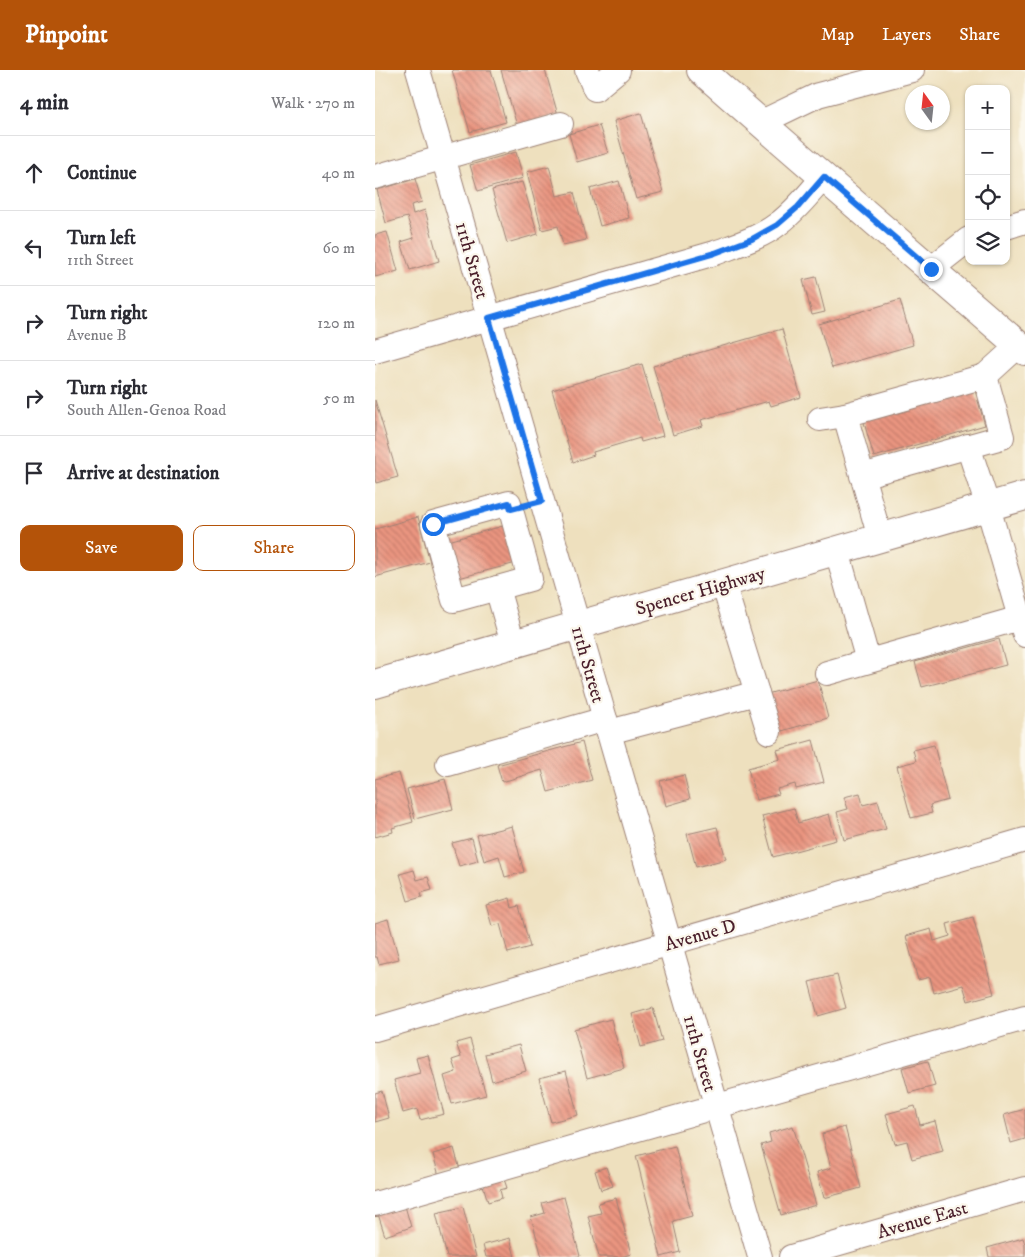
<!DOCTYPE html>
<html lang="en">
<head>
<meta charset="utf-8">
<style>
  body { margin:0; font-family:"IM FELL DW Pica",serif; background:#f7f7f7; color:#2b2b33 }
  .controls { position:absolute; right:15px; top:15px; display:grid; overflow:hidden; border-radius:10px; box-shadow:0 1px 4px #0004 }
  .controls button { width:45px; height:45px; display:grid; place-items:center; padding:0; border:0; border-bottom:1px solid #e1e1e2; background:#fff; color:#2b2b33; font:25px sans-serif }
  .compass { position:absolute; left:530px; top:15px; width:45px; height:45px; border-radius:50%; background:#fff; box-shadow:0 1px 4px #0004; rotate:345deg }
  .stop { position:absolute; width:15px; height:15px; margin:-11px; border:4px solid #1a73e8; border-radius:50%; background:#fff }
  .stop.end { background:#1a73e8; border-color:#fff; box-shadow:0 1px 5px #0008 }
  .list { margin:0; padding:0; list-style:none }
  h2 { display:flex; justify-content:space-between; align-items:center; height:65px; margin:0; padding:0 20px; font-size:21px }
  h2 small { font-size:16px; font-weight:400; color:#7c7c81 }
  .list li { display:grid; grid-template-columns:32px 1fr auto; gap:15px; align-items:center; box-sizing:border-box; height:75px; padding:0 20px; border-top:1px solid #e1e1e2 }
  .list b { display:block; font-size:19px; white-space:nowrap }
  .list p { margin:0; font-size:16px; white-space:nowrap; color:#7c7c81 }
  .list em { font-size:16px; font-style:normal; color:#7c7c81 }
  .actions { display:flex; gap:10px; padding:15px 20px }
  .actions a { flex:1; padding:11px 0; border:1px solid #b45309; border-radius:10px; text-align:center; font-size:18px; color:#b45309 }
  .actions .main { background:#b45309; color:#fff }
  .icon { flex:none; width:28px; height:28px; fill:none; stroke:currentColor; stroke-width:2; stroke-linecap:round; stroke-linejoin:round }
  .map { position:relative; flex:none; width:650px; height:1187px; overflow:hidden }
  header { display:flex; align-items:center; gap:30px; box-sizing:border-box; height:70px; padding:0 25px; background:#b45309; color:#fff }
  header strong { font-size:24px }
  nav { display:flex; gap:28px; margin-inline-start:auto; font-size:18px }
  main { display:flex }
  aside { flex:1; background:#fff }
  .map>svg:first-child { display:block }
  .building { fill:url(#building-back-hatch) }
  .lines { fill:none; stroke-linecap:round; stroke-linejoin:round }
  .minor-casing { stroke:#9c8074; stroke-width:26 }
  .major-casing { stroke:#9c8074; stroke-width:30 }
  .minor { stroke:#fff; stroke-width:24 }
  .major { stroke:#fff; stroke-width:28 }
  .route { stroke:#1a73e8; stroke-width:6 }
  .labels { text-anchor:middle; stroke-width:4.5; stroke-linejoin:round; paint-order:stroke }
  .street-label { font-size:19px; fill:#4a1f2b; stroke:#fbf7ec }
</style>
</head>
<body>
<header>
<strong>Pinpoint</strong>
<nav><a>Map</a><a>Layers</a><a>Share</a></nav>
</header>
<main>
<aside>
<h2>4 min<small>Walk · 270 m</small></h2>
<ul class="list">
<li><svg class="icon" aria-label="ahead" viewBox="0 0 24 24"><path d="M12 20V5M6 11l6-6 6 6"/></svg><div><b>Continue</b></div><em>40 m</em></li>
<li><svg class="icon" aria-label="left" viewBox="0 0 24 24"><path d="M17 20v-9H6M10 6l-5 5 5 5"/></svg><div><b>Turn left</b><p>11th Street</p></div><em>60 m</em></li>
<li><svg class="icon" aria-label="right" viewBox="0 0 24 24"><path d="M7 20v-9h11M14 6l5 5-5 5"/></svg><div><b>Turn right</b><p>Avenue B</p></div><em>120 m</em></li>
<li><svg class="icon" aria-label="right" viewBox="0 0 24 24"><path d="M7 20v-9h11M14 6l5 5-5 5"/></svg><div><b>Turn right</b><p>South Allen-Genoa Road</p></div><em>50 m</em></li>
<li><svg class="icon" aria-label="arrive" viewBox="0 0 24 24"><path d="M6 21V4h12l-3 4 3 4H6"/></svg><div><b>Arrive at destination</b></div></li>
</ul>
<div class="actions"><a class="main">Save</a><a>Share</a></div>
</aside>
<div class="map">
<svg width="650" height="1187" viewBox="0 0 650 1187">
  <defs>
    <pattern id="building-back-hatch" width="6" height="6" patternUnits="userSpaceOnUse" patternTransform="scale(1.25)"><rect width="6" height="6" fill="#ea9580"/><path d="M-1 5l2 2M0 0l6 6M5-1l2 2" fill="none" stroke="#c07969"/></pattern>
  </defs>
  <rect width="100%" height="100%" fill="#fbf7ec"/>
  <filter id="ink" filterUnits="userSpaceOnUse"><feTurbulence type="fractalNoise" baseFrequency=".02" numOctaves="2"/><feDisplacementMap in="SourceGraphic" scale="10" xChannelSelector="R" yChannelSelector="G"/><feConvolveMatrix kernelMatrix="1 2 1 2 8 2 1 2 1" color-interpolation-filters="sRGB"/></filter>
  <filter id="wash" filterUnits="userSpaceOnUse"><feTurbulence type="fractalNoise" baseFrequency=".0096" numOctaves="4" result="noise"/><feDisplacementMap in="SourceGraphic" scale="20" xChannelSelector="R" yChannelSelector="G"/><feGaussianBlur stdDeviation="1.12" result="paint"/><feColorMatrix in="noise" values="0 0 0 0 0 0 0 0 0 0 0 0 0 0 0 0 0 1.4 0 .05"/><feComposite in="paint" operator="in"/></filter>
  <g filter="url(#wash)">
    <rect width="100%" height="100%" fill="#eee0be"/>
    <g id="blocks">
      <g class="building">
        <polygon points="77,0 116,0 131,52 95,62"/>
        <polygon points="126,0 170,0 183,45 142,56"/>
        <polygon points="266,43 288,122 261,129 239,51"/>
        <polygon points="224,55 233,83 202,92 194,64"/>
        <polygon points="141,82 148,108 103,121 95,95"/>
        <polygon points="174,96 182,126 199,122 211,170 188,175 183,156 167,160 152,102"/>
        <polygon points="40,109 47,132 36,135 38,144 50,140 64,191 35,200 26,172 39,168 32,147 11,153 2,120"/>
        <polygon points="244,111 254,148 225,156 215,119"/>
        <polygon points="147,112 163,164 132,173 117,120"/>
        <polygon points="12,162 23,201 0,207 0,165"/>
        <polygon points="441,207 450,242 437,245 428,210"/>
        <polygon points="525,230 538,275 457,298 444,254"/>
        <polygon points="407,259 426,327 396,336 394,331 326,350 328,356 298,365 278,296"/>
        <polygon points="267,294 288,366 266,372 265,368 218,382 219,385 198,392 177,320"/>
        <polygon points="599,317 610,355 499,387 488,349"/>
        <polygon points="0,330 23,407 1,413 0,408"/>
        <polygon points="43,447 55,492 0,507 0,459"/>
        <polygon points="135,454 145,492 76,510 66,473"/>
        <polygon points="624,569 631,595 547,617 540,592"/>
        <polygon points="443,610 453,648 403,662 392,624"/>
        <polygon points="438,670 449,712 421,719 420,714 402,719 404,724 381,730 373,698 405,689 402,680"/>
        <polygon points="207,672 217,710 173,722 167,700 127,712 122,695"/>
        <polygon points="559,675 573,730 555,735 557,743 536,748 522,696 541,691 538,680"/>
        <polygon points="24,703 38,752 17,758 18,762 0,767 0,709"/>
        <polygon points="309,705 315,729 291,736 285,711"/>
        <polygon points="70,709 78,739 40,749 32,719"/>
        <polygon points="485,723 488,735 503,731 511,759 469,770 462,742 473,739 469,727"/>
        <polygon points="419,738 423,753 454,744 461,770 398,787 387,746"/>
        <polygon points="137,756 149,802 130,807 124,786 109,791 102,765"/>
        <polygon points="342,757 351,789 321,797 312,764"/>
        <polygon points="97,768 103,791 84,796 77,773"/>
        <polygon points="39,800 42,810 53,807 57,820 46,823 47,827 33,831 25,804"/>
        <polygon points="135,828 137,838 144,836 155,877 133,883 125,854 117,856 111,835"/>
        <polygon points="598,847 619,924 593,931 588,915 559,923 555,907 543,910 531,866 556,859 559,871 575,866 572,854"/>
        <polygon points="13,849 24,889 4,894 2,887 0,887 0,853"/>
        <polygon points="462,905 471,938 443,946 434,912"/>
        <polygon points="278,938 287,971 266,977 257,944"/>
        <polygon points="236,949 249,998 212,1008 199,959"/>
        <polygon points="95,969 111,1025 77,1034 69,1006 81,1002 77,990 86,987 81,973"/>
        <polygon points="144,975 151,1001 117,1011 110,984"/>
        <polygon points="53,985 69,1044 45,1050 42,1039 28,1043 19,1010 45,1003 41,988"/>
        <polygon points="553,991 560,1016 534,1023 527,998"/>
        <polygon points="191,1001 203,1045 176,1052 164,1008"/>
        <polygon points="7,1021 14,1048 0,1052 0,1023"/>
        <polygon points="540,1036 545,1055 560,1051 568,1081 537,1089 532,1071 520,1074 511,1044"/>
        <polygon points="650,1039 650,1069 636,1073 629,1045"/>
        <polygon points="418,1056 441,1135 406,1145 386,1075 396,1072 394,1063"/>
        <polygon points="470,1057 486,1118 449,1128 442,1102 456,1098 447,1064"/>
        <polygon points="300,1076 317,1146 298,1151 305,1182 286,1187 261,1086"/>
        <polygon points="79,1078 85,1100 64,1106 58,1084"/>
        <polygon points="231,1097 238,1116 226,1120 220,1101"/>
        <polygon points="129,1109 132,1118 125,1120 127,1128 113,1132 108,1115"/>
        <polygon points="189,1127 205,1186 200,1187 167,1187 156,1147 170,1143 167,1133"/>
        <polygon points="241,1128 256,1184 246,1187 224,1187 213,1146 226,1143 223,1133"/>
        <polygon points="30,1136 36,1157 10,1166 3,1144"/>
        <polygon points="88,1137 101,1187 72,1187 61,1143"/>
        <polygon points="135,1168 140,1187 111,1187 108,1175"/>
        <polygon points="648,1168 650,1174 650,1187 614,1187 612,1178"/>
      </g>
    </g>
  </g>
  <g filter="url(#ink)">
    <use href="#blocks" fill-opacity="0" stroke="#9c8074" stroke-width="1"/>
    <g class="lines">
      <defs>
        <g id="minor">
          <polyline points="43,0 385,1187"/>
          <polyline points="212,0 220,19 243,0"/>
          <polyline points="385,53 443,25 537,0"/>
          <polyline points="0,107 186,54"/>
          <polyline points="631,157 650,151"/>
          <polyline points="556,199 594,169"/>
          <path d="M0 281 340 183C361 175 385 168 403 154 421 141 434 123 449 107"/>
          <polyline points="610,306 643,276"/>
          <polyline points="445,349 470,345"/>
          <polyline points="593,376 613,437 650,565"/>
          <polyline points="487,406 627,367 610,306 470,345 505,468"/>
          <polygon points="134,433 155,509 79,530 58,454"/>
          <polyline points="462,481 493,591"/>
          <polyline points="348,513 394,662"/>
          <polyline points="122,518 138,574"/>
          <polyline points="452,603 645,548"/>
          <polyline points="234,662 382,623"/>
          <polyline points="73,694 230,649"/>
          <polyline points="0,959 650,770"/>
          <polyline points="0,1134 650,948"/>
          <polyline points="416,1187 650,1119"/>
        </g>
        <g id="major">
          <path d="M326 0C433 95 542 187 650 281"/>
          <polyline points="0,614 650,426"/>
        </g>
      </defs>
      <use href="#minor" class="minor-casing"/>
      <use href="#major" class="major-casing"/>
      <use href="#minor" class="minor"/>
      <use href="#major" class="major"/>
    </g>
  </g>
  <g class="lines" filter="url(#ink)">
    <polyline class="route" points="58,454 134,433 136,439 167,431 114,248 340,183 377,169 402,155 423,137 449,107 556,199"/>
  </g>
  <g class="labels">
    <g class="street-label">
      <text transform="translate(98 190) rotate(74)" y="7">11th Street</text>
      <text transform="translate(325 520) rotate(-16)" y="7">Spencer Highway</text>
      <text transform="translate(214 594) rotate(74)" y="7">11th Street</text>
      <text transform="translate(325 864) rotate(-16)" y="7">Avenue D</text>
      <text transform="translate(326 983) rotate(74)" y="7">11th Street</text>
      <text transform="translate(547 1149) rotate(-16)" y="7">Avenue East</text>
    </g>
  </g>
</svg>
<div class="controls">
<button>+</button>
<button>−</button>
<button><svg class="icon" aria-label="locate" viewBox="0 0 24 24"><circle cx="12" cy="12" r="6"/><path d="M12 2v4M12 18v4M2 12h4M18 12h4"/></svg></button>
<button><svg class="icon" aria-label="layers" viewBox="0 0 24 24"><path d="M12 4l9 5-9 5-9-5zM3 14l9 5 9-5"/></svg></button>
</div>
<svg class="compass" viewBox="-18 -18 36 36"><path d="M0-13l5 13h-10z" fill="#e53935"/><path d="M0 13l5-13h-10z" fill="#7c7c81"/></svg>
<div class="stop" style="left:58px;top:454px"></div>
<div class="stop end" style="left:556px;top:199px"></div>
</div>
</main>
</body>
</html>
